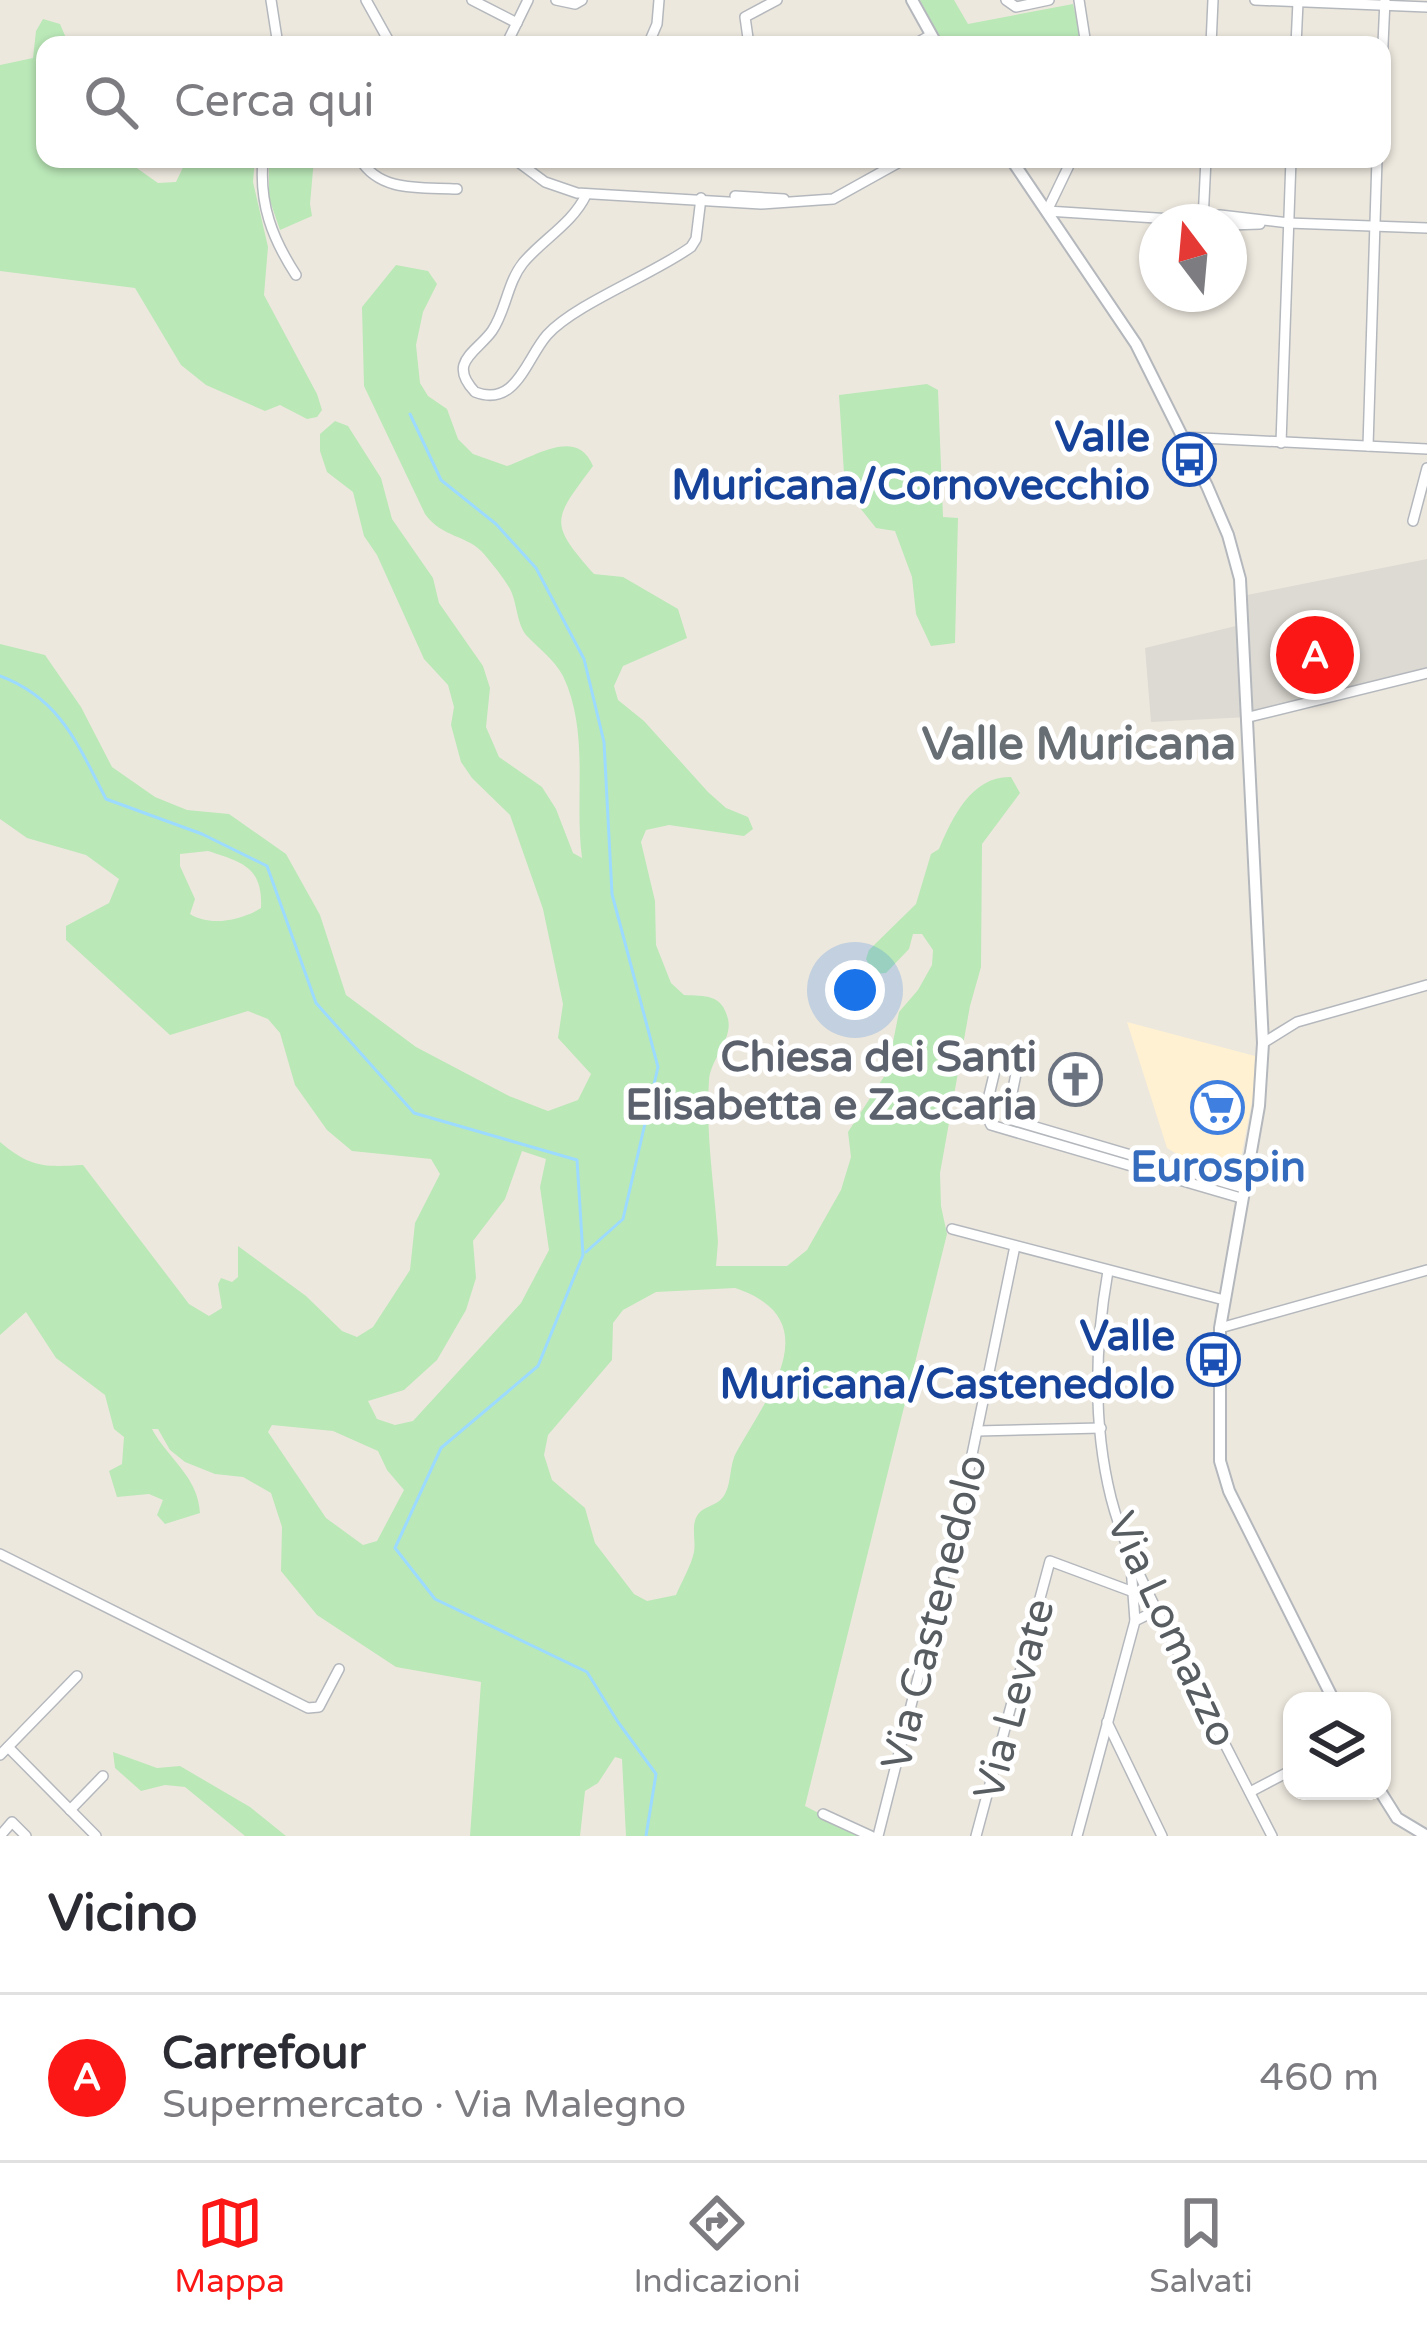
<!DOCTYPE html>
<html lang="it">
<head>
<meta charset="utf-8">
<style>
  body { margin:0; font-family:"Varela Round",sans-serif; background:#f2f2f3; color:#2b2b33 }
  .controls { position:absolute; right:36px; bottom:36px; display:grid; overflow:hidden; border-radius:24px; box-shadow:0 3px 9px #0004 }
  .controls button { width:108px; height:108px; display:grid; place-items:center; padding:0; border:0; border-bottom:3px solid #e1e1e2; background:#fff; color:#2b2b33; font:60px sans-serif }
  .compass { position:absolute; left:1139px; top:204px; width:108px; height:108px; border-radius:50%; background:#fff; box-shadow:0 3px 9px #0004; rotate:344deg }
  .you { position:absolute; left:855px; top:990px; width:42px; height:42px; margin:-30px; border:9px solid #fff; border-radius:50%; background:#1a73e8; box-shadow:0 0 0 18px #1a73e833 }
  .badge { display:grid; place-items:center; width:78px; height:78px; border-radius:50%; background:#fb1716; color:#fff; font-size:39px; font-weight:700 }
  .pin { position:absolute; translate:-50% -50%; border:6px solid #fff; box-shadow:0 3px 12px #0006 }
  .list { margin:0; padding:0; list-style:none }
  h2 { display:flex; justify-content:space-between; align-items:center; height:156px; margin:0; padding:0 48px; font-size:51px }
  h2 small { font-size:39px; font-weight:400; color:#7c7c81 }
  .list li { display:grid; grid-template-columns:78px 1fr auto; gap:36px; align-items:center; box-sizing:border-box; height:168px; padding:0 48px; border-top:3px solid #e1e1e2 }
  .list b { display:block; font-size:45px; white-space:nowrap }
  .list p { margin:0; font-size:39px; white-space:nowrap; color:#7c7c81 }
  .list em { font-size:39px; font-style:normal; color:#7c7c81 }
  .icon { flex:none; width:66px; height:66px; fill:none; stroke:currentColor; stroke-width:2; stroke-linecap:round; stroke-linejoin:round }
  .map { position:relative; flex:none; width:1427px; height:1836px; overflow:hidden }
  .search { position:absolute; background:#fff; box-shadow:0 3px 9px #0004; left:36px; right:36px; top:36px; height:132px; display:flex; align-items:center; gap:30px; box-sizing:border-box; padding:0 42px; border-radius:24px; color:#7c7c81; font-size:45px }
  .sheet { height:324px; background:#fff }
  nav { display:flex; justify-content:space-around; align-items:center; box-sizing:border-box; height:168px; border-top:3px solid #e1e1e2; background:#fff; font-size:33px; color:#7c7c81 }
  nav a { display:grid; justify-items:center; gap:6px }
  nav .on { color:#fb1716 }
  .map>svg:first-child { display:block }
  .commercial { fill:#fff1d1 }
  .industrial { fill:#dddad3 }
  .green { fill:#bae8b7; fill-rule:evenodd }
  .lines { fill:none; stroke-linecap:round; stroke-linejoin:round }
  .stream { stroke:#9cdbff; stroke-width:3 }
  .minor-casing { stroke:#b4b8bd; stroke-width:12 }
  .tertiary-casing { stroke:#b4b8bd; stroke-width:14 }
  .minor { stroke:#fff; stroke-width:9 }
  .tertiary { stroke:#fff; stroke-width:10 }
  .labels { text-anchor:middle; stroke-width:10; stroke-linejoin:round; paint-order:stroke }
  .transit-label { font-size:42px; font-weight:bold; fill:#164399; stroke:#fff; text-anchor:end }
  .worship-label { font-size:42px; font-weight:bold; fill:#5b616d; stroke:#fff; text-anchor:end }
  .shop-label { font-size:42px; font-weight:bold; fill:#366cbe; stroke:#fff }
  .street-label { font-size:42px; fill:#575d61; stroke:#fff }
  .neighbourhood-label { font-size:45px; font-weight:bold; fill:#686f74; stroke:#fff }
</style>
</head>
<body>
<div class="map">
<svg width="1427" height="1836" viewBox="0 0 1427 1836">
  <rect width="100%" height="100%" fill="#ede8de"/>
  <polygon class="commercial" points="1127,1022 1255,1056 1253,1096 1239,1168 1232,1175 1198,1167 1167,1148"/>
  <polygon class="industrial" points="1427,559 1427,673 1249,717 1151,722 1145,648 1244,624 1242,596"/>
  <g class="green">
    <polygon points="920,0 954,0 968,24 1073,4 1083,45 944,45"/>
    <polygon points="43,19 60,24 69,45 45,45 45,159 124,159 158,183 176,182 187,159 255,159 253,182 268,247 264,295 317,394 322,410 317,417 307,419 280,405 265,411 206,385 181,365 135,288 0,271 0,65 33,58 36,31"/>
    <polygon points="269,159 314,159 310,204 312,216 280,230 269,198"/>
    <path d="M396 265 428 271 437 284 423 312 416 345 420 383 428 396 447 409 458 439 473 454 507 466C536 456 577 427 593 466 553 520 548 522 594 574L623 577 678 609 687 638 623 666 614 686 618 700 644 721 708 792 726 808 748 817 753 829 744 836 669 825 646 830 641 842 655 901 656 945 671 983 684 995C706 996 722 994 728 1019 733 1040 710 1059 709 1081 705 1131 715 1191 718 1242L716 1266H787L807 1250 841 1190 851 1157 848 1132 887 1072 899 1012 918 990 932 965 933 950 922 934H913L909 949 886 973 874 974 866 959 869 950 916 904 931 854 939 849C953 816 972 776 1011 777L1020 793 982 844 981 967 970 1006 940 1173 941 1206 947 1234 805 1806 863 1836H626L622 1759 615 1757 598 1783 585 1791 580 1836H470L481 1682 396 1667 317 1615 281 1571 282 1527 271 1493 243 1477 215 1474 185 1462 170 1450 158 1429H152C168 1459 198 1476 200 1513L165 1524 157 1515 163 1500 149 1494 117 1497 109 1471 122 1464 124 1437 114 1429 105 1395 56 1358 26 1312 0 1335V1142C31 1168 44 1167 83 1165L189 1304 209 1316 222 1308 218 1284 221 1278 232 1282 238 1277V1246L306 1296 342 1331 357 1337 373 1327 410 1270 415 1223 440 1174 431 1159 352 1151 327 1130 295 1085 280 1033 268 1019 248 1011 170 1035 66 940V926L109 903 119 879 86 855 27 838 0 819V644L45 655 81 707 112 767 155 797 187 810 229 814 286 854 320 915 346 995 416 1047 509 1096 548 1111 578 1100 591 1074 558 1038 563 1004 543 909 510 815 472 778 461 762 451 725 454 707 448 685 424 659 377 555 364 536 353 492 327 472 320 451V434L335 421 348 426 381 478 392 519 433 578 439 603 483 666 490 688 486 727 499 757 542 787 556 809 573 853 582 858C574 798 590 733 563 676 554 659 538 648 526 635 517 624 517 604 511 591 505 579 493 565 484 554 468 535 442 538 425 514L364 386 362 307ZM208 851C242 862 263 867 261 908 242 920 210 927 190 914L195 899 180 866V854ZM522 1151 546 1159 540 1187 549 1250 521 1303 413 1421 395 1425 377 1419 368 1401 404 1390 437 1360 466 1310 476 1278 473 1241 505 1199ZM735 1288C828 1319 770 1393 737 1451 729 1464 732 1481 725 1494 718 1507 703 1505 697 1516 691 1525 696 1541 694 1552 691 1566 682 1581 676 1595L647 1601 634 1594 595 1543 585 1508 552 1480 544 1455 548 1435 612 1360 613 1323 623 1310 656 1292ZM272 1425 333 1431 378 1451 387 1470 404 1490 377 1541 363 1545 326 1518 268 1432Z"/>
    <polygon points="927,384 938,390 943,517 958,518 955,643 931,646 916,614 912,577 895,531 876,528 845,489 839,395"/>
    <polygon points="113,1752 157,1768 180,1766 250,1807 286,1836 245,1836 185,1787 165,1785 141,1791 115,1768"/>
  </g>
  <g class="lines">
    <g class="stream">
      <polyline points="410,414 441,480 496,524 536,568 584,659 604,742 612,894 658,1067 623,1219 586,1252"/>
      <path d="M0 676C61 699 78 745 106 799L202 834 267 866 316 1003 414 1113 577 1160 583 1255 538 1366 441 1448 395 1548 435 1599 587 1672 618 1722 656 1774 646 1836"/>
    </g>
    <defs>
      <g id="minor">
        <polyline points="271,0 278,45"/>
        <polyline points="366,0 391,45"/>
        <polyline points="472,0 517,23"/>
        <polyline points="556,0 575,4 582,0"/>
        <polyline points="1006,0 1016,7 1049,0"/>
        <polyline points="1079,0 1086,45"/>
        <polyline points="1255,0 1427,7"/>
        <polyline points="506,45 528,0"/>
        <polyline points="648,45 657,24 659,0"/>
        <polyline points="749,45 745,17 777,0"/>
        <polyline points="913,45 931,35"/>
        <polyline points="1211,45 1213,0"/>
        <polyline points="1296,45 1298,2"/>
        <polyline points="1382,66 1385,0"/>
        <path d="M263 159C259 204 272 238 296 275"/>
        <path d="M360 159C380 193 422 187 457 189"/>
        <polyline points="514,159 545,182 577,193 761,204 833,199 905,159"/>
        <polyline points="1072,159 1047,211 1203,221 1220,215 1289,223"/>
        <path d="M586 195C572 224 543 239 523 263 507 283 506 311 492 331 476 353 447 362 475 392 516 408 526 359 547 335 575 304 654 274 691 247L696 239 701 198"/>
        <polyline points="735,196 784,199"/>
        <polyline points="1203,221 1206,159"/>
        <polyline points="1288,223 1427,228"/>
        <polyline points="1229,225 1260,224"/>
        <polyline points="1182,437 1427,449"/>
        <polyline points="1281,443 1291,159"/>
        <polyline points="1368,446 1377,159"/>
        <polyline points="1413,521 1427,468"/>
        <polyline points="1249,717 1427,673"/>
        <polyline points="1263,1043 1297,1022 1427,985"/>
        <polyline points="1241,1198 991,1125 985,1112 997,1062 1006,1056 1018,1064 1008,1113 1012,1120 1243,1188"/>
        <polyline points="952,1229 1224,1300"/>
        <path d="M1108 1271C1095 1345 1093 1425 1111 1498 1124 1549 1149 1594 1172 1641 1205 1706 1239 1771 1272 1836"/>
        <polyline points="1220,1328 1427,1270"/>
        <polyline points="977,1431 1101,1428"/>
        <polyline points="0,1554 308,1708 319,1707 339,1669"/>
        <polyline points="1131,1566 1135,1621"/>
        <polyline points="1107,1722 1162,1836"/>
        <polyline points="8,1747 96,1836"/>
        <polyline points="0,1755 77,1676"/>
        <polyline points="1250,1792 1292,1770"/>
        <polyline points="70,1810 103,1776"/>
        <polyline points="823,1814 871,1836"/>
        <polyline points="0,1836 12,1822 26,1836"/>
        <polyline points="878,1836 961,1508 1015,1246"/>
        <polyline points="976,1836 1050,1561 1136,1593"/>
        <polyline points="1077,1836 1135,1621 1157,1610"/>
      </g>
      <g id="tertiary">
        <polyline points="912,0 937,45"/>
        <polyline points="1011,159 1136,344 1207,486 1228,535 1240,579 1263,1043 1259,1106 1220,1328 1220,1461 1229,1491 1334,1701"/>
        <polyline points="1380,1791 1397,1818 1427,1836"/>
      </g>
    </defs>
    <use href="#minor" class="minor-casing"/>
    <use href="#tertiary" class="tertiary-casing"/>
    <use href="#minor" class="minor"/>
    <use href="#tertiary" class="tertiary"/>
  </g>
  <defs>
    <symbol id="bus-ring" viewBox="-11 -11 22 22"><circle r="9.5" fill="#fff" stroke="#1a4fb4" stroke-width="1.5"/><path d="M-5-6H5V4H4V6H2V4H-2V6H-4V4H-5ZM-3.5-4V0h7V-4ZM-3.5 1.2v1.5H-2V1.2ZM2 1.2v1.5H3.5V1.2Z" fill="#1a4fb4"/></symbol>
    <symbol id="church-ring" viewBox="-11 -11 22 22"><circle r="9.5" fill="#fff" stroke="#6b7280" stroke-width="1.5"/><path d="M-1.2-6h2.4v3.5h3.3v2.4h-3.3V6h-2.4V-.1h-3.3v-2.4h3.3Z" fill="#6b7280"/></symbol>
    <symbol id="supermarket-ring" viewBox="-11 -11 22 22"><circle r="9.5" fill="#fff" stroke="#3f7fe0" stroke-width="1.5"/><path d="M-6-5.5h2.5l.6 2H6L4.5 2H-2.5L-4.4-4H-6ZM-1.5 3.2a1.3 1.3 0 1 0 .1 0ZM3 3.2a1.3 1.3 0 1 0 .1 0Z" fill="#3f7fe0"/></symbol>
  </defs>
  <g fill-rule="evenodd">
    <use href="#bus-ring" x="1160" y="430" width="59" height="59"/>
    <use href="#church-ring" x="1046" y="1050" width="59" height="59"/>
    <use href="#supermarket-ring" x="1188" y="1078" width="59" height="59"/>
    <use href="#bus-ring" x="1184" y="1330" width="59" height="59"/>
  </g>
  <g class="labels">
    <g class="transit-label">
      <text x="1150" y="451">Valle<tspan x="1150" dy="48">Muricana/Cornovecchio</tspan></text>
      <text x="1175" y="1350">Valle<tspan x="1175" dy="48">Muricana/Castenedolo</tspan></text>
    </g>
    <g class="worship-label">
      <text x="1037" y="1071">Chiesa dei Santi<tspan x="1037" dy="48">Elisabetta e Zaccaria</tspan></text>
    </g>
    <g class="shop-label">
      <text x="1218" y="1181">Eurospin</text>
    </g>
    <g class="street-label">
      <text transform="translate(933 1612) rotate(-76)" y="15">Via Castenedolo</text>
      <text transform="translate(1173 1629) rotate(65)" y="15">Via Lomazzo</text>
      <text transform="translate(1013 1699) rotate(-75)" y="15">Via Levate</text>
    </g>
    <g class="neighbourhood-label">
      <text x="1079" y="759">Valle Muricana</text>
    </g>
  </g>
</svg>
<div class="controls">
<button><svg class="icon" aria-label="layers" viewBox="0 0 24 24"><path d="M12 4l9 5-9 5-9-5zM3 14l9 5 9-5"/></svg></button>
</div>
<svg class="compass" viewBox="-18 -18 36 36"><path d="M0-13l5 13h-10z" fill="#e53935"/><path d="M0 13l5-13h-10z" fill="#7c7c81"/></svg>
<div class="you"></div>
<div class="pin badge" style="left:1315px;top:655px">A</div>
<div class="search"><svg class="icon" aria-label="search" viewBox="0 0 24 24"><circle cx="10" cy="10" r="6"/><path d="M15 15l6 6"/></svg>Cerca qui</div>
</div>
<section class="sheet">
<h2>Vicino<small></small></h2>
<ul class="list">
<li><span class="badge">A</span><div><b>Carrefour</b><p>Supermercato · Via Malegno</p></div><em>460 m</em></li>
</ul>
</section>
<nav>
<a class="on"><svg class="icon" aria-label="map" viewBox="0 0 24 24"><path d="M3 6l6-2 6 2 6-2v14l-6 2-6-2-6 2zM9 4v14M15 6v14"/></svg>Mappa</a>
<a><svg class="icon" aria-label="directions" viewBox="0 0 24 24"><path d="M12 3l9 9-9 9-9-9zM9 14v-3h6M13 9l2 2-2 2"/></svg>Indicazioni</a>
<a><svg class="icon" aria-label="saved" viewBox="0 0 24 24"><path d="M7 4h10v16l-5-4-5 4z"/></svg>Salvati</a>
</nav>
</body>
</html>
